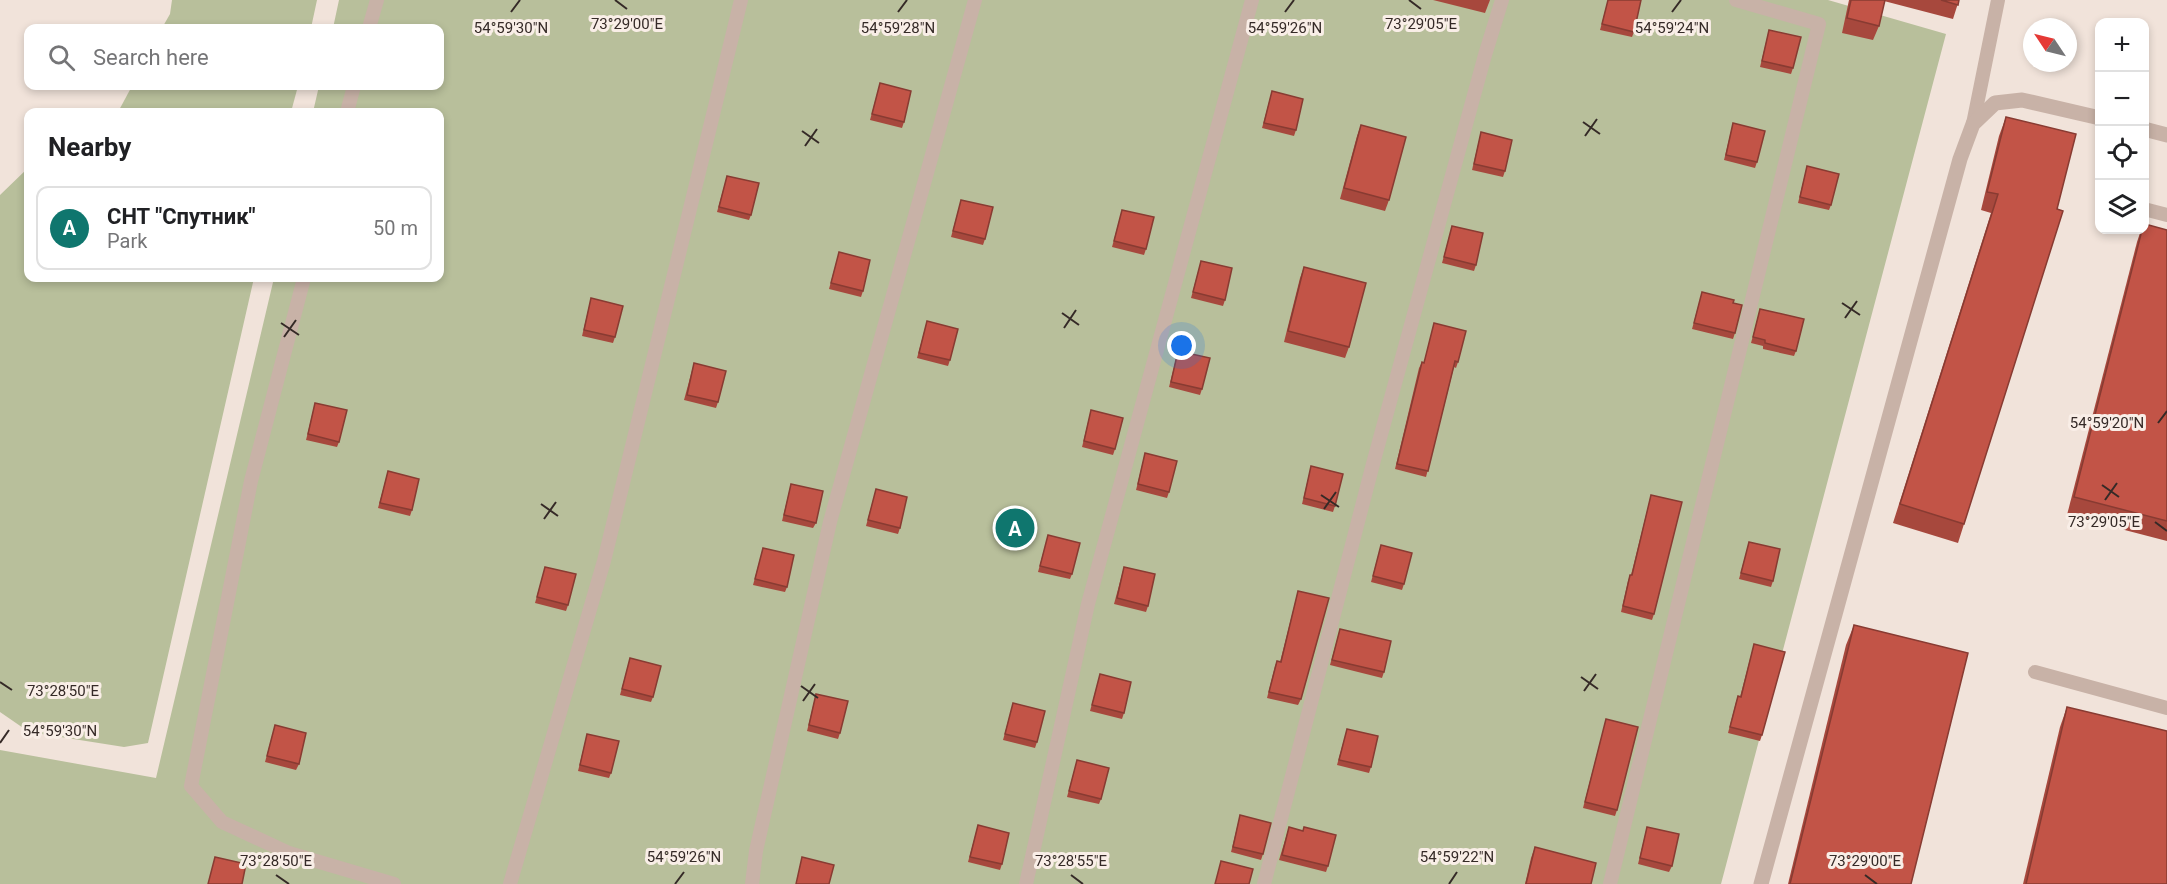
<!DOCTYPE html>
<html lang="en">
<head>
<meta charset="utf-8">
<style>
  body { margin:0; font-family:Roboto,sans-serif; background:#f6f6f6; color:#202124 }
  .controls { position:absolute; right:18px; top:18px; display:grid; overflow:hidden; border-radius:12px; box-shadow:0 3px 9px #0003 }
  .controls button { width:54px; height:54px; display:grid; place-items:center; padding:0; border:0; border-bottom:2px solid #e0e0e0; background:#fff; color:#202124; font:30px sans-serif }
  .compass { position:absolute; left:2023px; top:18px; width:54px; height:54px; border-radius:50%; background:#fff; box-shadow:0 3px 9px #0003; rotate:305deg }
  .you { position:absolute; left:1182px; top:346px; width:21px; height:21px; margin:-15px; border:4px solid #fff; border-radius:50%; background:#1a73e8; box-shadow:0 0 0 9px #1a73e833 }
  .badge { display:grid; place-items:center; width:39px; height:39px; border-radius:50%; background:#0f766e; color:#fff; font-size:20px; font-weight:700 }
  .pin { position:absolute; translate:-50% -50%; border:3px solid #fff; box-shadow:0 2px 6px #0006 }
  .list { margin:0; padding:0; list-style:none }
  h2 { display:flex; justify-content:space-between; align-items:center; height:78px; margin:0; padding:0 24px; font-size:26px }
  h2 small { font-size:20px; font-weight:400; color:#757577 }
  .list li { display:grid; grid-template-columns:39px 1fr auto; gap:18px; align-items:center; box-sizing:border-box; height:84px; margin:0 12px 12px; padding:0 12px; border:2px solid #e0e0e0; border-radius:12px }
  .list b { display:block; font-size:22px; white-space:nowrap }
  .list p { margin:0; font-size:20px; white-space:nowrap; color:#757577 }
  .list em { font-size:20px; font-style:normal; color:#757577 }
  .icon { flex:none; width:33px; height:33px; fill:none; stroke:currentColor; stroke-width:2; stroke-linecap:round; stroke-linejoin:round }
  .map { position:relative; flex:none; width:2167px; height:884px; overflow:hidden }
  .search { position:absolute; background:#fff; box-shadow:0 3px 9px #0003; left:24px; top:24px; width:420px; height:66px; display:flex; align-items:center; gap:15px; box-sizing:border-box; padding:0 21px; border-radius:12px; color:#757577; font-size:22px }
  .panel { position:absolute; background:#fff; box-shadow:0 3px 9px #0003; left:24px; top:108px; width:420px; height:174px; border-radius:12px }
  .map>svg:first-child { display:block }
  .green { fill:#b8bf9b }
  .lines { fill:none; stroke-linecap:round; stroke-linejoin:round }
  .lane { stroke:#c8b2a7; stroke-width:14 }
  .street { stroke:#c8b2a7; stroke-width:15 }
  .wall { fill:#a7483d }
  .building { fill:#c25447; stroke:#883b32; stroke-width:1.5 }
  .ticks { fill:none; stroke:#352a27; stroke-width:2 }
  .ticks-label { font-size:15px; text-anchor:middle; fill:#352a27; stroke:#f9eee7; stroke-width:6; stroke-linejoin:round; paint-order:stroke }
</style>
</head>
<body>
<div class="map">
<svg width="2167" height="884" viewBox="0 0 2167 884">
  <rect width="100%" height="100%" fill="#f1e3da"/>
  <g class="green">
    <polygon points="172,0 317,0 311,28 162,28 170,14"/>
    <polygon points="339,0 1828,0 1946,34 1721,884 0,884 0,750 156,778 274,278 440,278 440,112 313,112 319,86 440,86 440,28 333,28"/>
    <polygon points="132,86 298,86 291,112 118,112"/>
    <polygon points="28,168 28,278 254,278 148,743 124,747 29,732 0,712 0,195"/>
  </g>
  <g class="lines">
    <g class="lane">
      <polyline points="369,28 377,0"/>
      <polyline points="347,112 354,86"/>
      <polyline points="1973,124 1998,0"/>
      <polyline points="2144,209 2167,215"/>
      <polyline points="304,278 251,481 191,786 222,822 289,853 394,884"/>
      <polyline points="2035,672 2167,708"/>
      <polyline points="510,884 604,561 741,0"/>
      <polyline points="752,884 756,851 830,522 975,0"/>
      <polyline points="1026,884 1088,604 1252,0"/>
      <polyline points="1264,884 1374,460 1485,55 1502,0"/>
      <polyline points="1610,884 1819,24 1736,0"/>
    </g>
    <g class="street">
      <polyline points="2144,129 2167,135"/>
      <polyline points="1761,884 1960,159 1973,124 1995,103 2022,100 2100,118"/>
    </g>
  </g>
  <g class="wall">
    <polygon points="1433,0 1490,0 1485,13"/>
    <polygon points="1608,0 1640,0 1634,32 1632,37 1600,30"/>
    <polygon points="1849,0 1959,0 1953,19 1884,1 1879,26 1873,40 1842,33"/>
    <polygon points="1769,30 1793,68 1791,74 1760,67"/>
    <polygon points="880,83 904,122 902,128 870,120"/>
    <polygon points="1272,91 1296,130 1294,136 1262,128"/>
    <polygon points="2006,117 1964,524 1958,543 1893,523 1991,213 1981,210 1999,136"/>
    <polygon points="1733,123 1757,162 1755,168 1724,160"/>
    <polygon points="1361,125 1389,200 1385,211 1340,199 1357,136"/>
    <polygon points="1481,132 1505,171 1503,177 1472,170"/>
    <polygon points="1807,166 1831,205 1829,210 1798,203"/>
    <polygon points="727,176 751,215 749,220 717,212"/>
    <polygon points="961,200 985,239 983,245 951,237"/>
    <polygon points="1122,210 1146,249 1144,255 1112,247"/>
    <polygon points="1452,226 1476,265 1474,271 1442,263"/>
    <polygon points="2141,230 2167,230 2167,541 2067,515 2137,242"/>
    <polygon points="839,252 863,291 861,297 829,289"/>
    <polygon points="1201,261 1225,300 1223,306 1191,298"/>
    <polygon points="1304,267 1349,347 1345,358 1284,342 1300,278"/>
    <polygon points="1702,292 1733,303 1735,333 1733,339 1692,329"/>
    <polygon points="591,298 615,337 613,343 582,336"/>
    <polygon points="1760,309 1796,351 1794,356 1763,349 1763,346 1751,343"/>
    <polygon points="927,321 950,360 948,366 917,358"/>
    <polygon points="1434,323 1458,362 1456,368 1454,367 1426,477 1395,469 1419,368 1422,362 1424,363"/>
    <polygon points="1178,351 1202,389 1200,395 1169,387"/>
    <polygon points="694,363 718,402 716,408 684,400"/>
    <polygon points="315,403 339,442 337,447 306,440"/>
    <polygon points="1091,410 1115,449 1113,455 1082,447"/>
    <polygon points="1145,453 1169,492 1167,498 1136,490"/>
    <polygon points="1311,466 1335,506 1333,512 1302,504"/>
    <polygon points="388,471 412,510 410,516 378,508"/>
    <polygon points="791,484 816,523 813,528 782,521"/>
    <polygon points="876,489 900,528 898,534 866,526"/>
    <polygon points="1651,495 1654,614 1652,620 1621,612 1628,581 1630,575 1631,575"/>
    <polygon points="1048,535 1072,574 1070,579 1038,572"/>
    <polygon points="1749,542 1773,581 1771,587 1739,579"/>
    <polygon points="1381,545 1404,584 1402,590 1371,582"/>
    <polygon points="763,548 787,587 785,592 753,585"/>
    <polygon points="545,567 568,605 566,611 535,603"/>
    <polygon points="1124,567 1148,606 1146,612 1114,604"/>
    <polygon points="1298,591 1301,699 1298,705 1267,698 1275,666 1277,661 1280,662"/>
    <polygon points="1854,625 1911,884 1788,884 1846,645"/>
    <polygon points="1340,629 1384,672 1382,678 1330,665"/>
    <polygon points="1754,644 1762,735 1760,741 1728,733 1736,702 1738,696 1740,697"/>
    <polygon points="630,658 653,697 651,702 620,695"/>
    <polygon points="1100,674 1124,713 1122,719 1090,711"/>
    <polygon points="816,694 840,733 838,739 807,731"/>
    <polygon points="1013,703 1037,742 1035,748 1003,740"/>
    <polygon points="2067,707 2167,884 2023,884 2060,727"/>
    <polygon points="1606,719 1617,810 1615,816 1583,808"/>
    <polygon points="275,725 299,764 296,770 265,762"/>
    <polygon points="1347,729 1371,767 1369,773 1337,765"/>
    <polygon points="587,734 611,773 609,778 578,771"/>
    <polygon points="1077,760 1101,799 1099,804 1067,797"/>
    <polygon points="1240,815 1263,854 1261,860 1231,852"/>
    <polygon points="978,825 1002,864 1000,870 968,862"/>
    <polygon points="1289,827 1303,831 1328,866 1326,872 1279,860"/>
    <polygon points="1647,827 1672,866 1669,872 1638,864"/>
    <polygon points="1535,847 1591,884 1525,884 1531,858"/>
  </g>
  <g class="building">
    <polygon points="1608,0 1641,0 1634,32 1602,24"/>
    <polygon points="1851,0 1885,0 1879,26 1847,18"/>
    <polygon points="1941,0 1959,0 1958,5"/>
    <polygon points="1769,30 1801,37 1793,68 1762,61"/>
    <polygon points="880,83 911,91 904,122 872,114"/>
    <polygon points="1272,91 1303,99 1296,130 1264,123"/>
    <polygon points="2006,117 2076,134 2057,209 2063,211 1964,524 1900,504 1998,194 1987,192"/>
    <polygon points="1733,123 1765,131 1757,162 1726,155"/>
    <polygon points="1361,125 1406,137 1389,200 1344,188"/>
    <polygon points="1481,132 1512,140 1505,171 1474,164"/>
    <polygon points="1807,166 1839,174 1831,205 1800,197"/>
    <polygon points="727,176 759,183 751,215 719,207"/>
    <polygon points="961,200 993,207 985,239 953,231"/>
    <polygon points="1122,210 1154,217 1146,249 1114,241"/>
    <polygon points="2145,224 2167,230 2167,521 2074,497 2142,230 2145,230"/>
    <polygon points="1452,226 1483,233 1476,265 1444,257"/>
    <polygon points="839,252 870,260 863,291 831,283"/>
    <polygon points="1201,261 1232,268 1225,300 1193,292"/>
    <polygon points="1304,267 1366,283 1349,347 1288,331"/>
    <polygon points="1702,292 1734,300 1733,303 1742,305 1735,333 1694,323"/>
    <polygon points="591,298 623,306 615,337 584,330"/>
    <polygon points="1760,309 1804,319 1796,351 1765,343 1765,340 1753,337"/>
    <polygon points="927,321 958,329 950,360 919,353"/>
    <polygon points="1434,323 1466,331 1458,362 1455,361 1428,471 1397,464 1422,362 1424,363"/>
    <polygon points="1178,351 1210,358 1202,389 1171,382"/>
    <polygon points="694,363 726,371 718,402 687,395"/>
    <polygon points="315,403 347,410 339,442 308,434"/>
    <polygon points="1091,410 1123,418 1115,449 1084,441"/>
    <polygon points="1145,453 1177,461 1169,492 1138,484"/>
    <polygon points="1311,466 1343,474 1335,506 1304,498"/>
    <polygon points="388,471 419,479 412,510 380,503"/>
    <polygon points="791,484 823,491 816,523 784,515"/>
    <polygon points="876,489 907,497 900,528 868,520"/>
    <polygon points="1651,495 1682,502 1654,614 1623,606 1630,575 1632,575"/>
    <polygon points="1048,535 1080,543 1072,574 1040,566"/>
    <polygon points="1749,542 1780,549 1773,581 1741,573"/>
    <polygon points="1381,545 1412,553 1404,584 1373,576"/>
    <polygon points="763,548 794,555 787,587 755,579"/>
    <polygon points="545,567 576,574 568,605 537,597"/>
    <polygon points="1124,567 1155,574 1148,606 1117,598"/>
    <polygon points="1298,591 1329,598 1301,699 1269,692 1277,661 1281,662"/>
    <polygon points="1854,625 1968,653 1911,884 1790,884"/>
    <polygon points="1340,629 1391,641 1384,672 1332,660"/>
    <polygon points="1754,644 1785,652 1762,735 1730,727 1738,696 1741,697"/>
    <polygon points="630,658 661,666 653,697 622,689"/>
    <polygon points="1100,674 1131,682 1124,713 1092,705"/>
    <polygon points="816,694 848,701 840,733 809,725"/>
    <polygon points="1013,703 1045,711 1037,742 1005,734"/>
    <polygon points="2067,707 2167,731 2167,884 2026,884"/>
    <polygon points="1606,719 1638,727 1617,810 1585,802"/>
    <polygon points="275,725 306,733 299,764 267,756"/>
    <polygon points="1347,729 1378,736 1371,767 1339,760"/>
    <polygon points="587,734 619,741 611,773 580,765"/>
    <polygon points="1077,760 1109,768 1101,799 1069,791"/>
    <polygon points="1240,815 1271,823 1263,854 1233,847"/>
    <polygon points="978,825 1009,833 1002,864 970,857"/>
    <polygon points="1289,827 1303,831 1304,827 1336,835 1328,866 1282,855"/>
    <polygon points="1647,827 1679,834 1672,866 1640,858"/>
    <polygon points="1535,847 1596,863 1591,884 1526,884"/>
    <polygon points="215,857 246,864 242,884 208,884"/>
    <polygon points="802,857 834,865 829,884 796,884"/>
    <polygon points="1221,861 1253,869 1249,884 1215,884"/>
  </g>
  <path class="ticks" d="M615 0 627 9M1409 0 1421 9M511 12 520 0M898 12 907 0M1285 12 1294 0M1672 12 1681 0M1583 122 1600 134M802 131 819 143M1585 136 1597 119M805 146 817 129M1842 303 1860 315M1062 313 1079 325M1845 318 1857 301M281 323 299 335M1064 328 1076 310M284 337 296 320M2158 423 2167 411M2102 485 2119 497M1321 495 1339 507M2105 500 2117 483M541 504 558 516M1324 509 1336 492M544 519 556 502M2155 522 2167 531M1581 677 1598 689M0 682 12 690M801 686 818 698M1584 691 1596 674M803 701 815 684M0 743 9 730M276 875 289 884M1071 875 1083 884M1865 875 1877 884M675 884 684 872M1449 884 1457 872"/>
  <g class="ticks-label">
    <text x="1421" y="29">73°29'05"E</text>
    <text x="627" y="29">73°29'00"E</text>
    <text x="511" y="33">54°59'30"N</text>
    <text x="898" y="33">54°59'28"N</text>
    <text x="1285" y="33">54°59'26"N</text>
    <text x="1672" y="33">54°59'24"N</text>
    <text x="2107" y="428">54°59'20"N</text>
    <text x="2104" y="527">73°29'05"E</text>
    <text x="63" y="696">73°28'50"E</text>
    <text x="60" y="736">54°59'30"N</text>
    <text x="684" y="862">54°59'26"N</text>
    <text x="1457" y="862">54°59'22"N</text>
    <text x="276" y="866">73°28'50"E</text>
    <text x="1071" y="866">73°28'55"E</text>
    <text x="1865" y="866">73°29'00"E</text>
  </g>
</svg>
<div class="controls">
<button>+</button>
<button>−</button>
<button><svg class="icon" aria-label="locate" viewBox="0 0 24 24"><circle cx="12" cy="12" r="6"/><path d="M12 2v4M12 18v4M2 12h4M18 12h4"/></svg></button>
<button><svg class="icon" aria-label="layers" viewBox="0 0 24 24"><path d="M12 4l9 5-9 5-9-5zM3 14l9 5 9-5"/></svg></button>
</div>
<svg class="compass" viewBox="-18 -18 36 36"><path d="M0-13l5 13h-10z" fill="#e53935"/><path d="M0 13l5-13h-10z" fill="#757577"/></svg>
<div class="you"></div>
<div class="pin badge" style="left:1015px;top:528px">A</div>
<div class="search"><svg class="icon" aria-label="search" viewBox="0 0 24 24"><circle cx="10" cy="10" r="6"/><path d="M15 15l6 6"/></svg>Search here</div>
<section class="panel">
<h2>Nearby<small></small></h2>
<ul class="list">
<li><span class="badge">A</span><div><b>СНТ &quot;Спутник&quot;</b><p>Park</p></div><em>50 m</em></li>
</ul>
</section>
</div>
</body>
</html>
